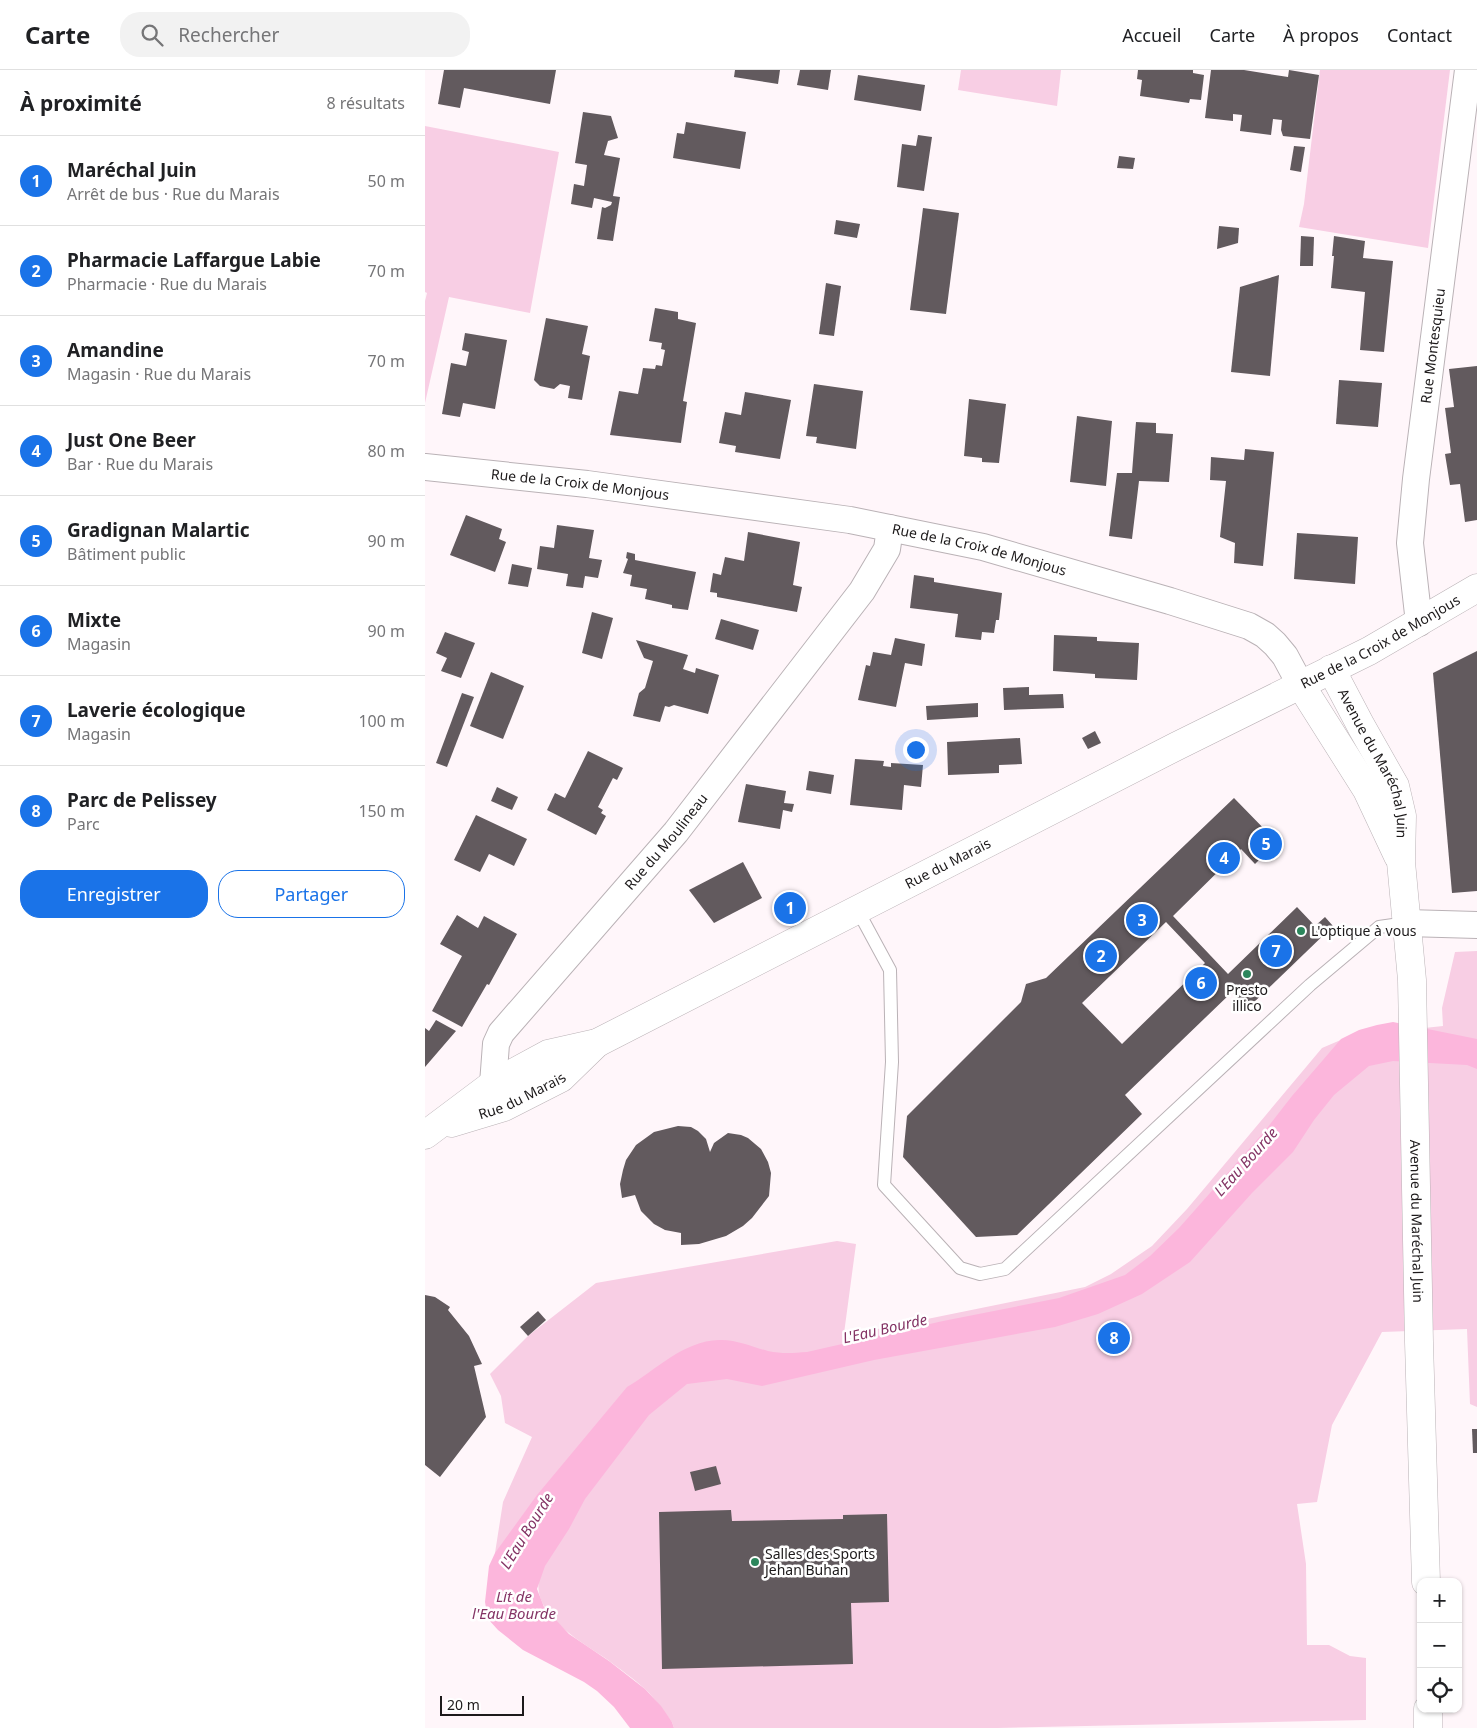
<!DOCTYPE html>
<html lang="fr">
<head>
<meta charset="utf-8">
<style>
  body { margin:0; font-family:"Noto Sans",sans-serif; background:#f2f2f2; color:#202124 }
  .controls { position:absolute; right:15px; bottom:15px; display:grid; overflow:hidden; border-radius:10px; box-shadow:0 1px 4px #0004 }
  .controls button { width:45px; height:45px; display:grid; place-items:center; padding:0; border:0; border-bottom:1px solid #e0e0e0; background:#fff; color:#202124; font:25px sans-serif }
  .scale { position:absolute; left:15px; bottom:12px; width:84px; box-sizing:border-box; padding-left:5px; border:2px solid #1d1a1b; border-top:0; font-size:14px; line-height:18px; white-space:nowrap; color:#1d1a1b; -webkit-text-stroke:4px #fff; paint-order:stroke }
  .you { position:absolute; left:490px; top:679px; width:18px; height:18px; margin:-12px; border:4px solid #fff; border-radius:50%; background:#1a73e8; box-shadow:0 0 0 8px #1a73e833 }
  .badge { display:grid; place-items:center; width:32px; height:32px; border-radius:50%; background:#1a73e8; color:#fff; font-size:16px; font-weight:700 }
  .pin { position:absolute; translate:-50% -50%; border:2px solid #fff; box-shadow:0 1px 5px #0006 }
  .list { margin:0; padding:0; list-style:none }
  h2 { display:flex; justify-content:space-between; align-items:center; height:65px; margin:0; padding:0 20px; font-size:21px }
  h2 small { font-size:16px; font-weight:400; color:#757577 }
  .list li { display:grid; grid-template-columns:32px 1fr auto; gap:15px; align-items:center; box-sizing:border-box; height:90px; padding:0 20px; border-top:1px solid #e0e0e0 }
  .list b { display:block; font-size:19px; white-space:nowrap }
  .list p { margin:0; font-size:16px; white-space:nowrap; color:#757577 }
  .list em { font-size:16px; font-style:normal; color:#757577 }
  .actions { display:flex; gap:10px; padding:15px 20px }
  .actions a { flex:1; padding:11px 0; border:1px solid #1a73e8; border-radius:20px; text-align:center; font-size:18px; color:#1a73e8 }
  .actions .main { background:#1a73e8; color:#fff }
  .icon { flex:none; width:28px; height:28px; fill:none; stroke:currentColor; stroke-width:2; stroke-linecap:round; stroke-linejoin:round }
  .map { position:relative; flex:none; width:1052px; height:1658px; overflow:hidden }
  header { display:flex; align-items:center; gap:30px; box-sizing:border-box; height:70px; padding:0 25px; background:#fff; border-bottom:1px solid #e0e0e0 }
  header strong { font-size:24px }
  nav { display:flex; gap:28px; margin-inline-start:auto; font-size:18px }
  .search { width:350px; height:45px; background:#f2f2f2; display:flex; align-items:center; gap:12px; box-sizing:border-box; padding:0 18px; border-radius:20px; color:#757577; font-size:19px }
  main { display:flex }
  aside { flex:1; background:#fff }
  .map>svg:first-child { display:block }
  .green { fill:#f8cee4 }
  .water { fill:#fcb6dc }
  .building { fill:#625a5e; fill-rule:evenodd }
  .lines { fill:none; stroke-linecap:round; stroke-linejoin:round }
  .lane-casing { stroke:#bab2b6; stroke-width:14 }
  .street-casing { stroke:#bab2b6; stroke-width:28 }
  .secondary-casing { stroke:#bab2b6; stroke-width:29 }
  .lane { stroke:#fff; stroke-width:12 }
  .street { stroke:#fff; stroke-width:26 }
  .secondary { stroke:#fff; stroke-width:28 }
  .poi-dot { fill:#2c865c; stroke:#fff; stroke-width:2 }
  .labels { text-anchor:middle; stroke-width:5; stroke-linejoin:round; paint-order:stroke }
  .street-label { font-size:14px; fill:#1d1a1b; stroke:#fff }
  .poi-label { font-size:14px; fill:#1d1a1b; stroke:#fff; text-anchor:start }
  .water-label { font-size:15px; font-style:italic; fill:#843465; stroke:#fff }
</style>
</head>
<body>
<header>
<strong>Carte</strong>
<div class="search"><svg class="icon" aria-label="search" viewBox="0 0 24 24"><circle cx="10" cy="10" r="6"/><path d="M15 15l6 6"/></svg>Rechercher</div>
<nav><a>Accueil</a><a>Carte</a><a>À propos</a><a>Contact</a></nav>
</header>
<main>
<aside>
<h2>À proximité<small>8 résultats</small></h2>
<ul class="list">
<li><span class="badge">1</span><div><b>Maréchal Juin</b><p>Arrêt de bus · Rue du Marais</p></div><em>50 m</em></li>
<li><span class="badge">2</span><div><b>Pharmacie Laffargue Labie</b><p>Pharmacie · Rue du Marais</p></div><em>70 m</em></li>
<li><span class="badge">3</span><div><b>Amandine</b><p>Magasin · Rue du Marais</p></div><em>70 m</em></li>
<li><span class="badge">4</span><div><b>Just One Beer</b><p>Bar · Rue du Marais</p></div><em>80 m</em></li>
<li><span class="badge">5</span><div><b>Gradignan Malartic</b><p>Bâtiment public</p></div><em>90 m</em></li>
<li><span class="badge">6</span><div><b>Mixte</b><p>Magasin</p></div><em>90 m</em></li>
<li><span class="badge">7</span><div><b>Laverie écologique</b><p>Magasin</p></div><em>100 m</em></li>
<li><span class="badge">8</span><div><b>Parc de Pelissey</b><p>Parc</p></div><em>150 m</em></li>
</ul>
<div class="actions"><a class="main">Enregistrer</a><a>Partager</a></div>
</aside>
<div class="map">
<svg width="1052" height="1658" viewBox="0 0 1052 1658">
  <rect width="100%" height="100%" fill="#fff6fa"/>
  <g class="green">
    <polygon points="536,0 636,0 632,36 533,20"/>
    <polygon points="895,0 1025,0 1003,178 874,157 879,134"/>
    <polygon points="0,56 134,82 105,243 24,227 0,333 0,231 2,223 0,222"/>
    <path d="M1052 881V1337L1045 1334 1042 1259 957 1262 907 1355 892 1432 872 1434 881 1494 882 1575H904L925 1586 941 1588V1650L572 1658H249L247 1652C238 1641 230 1628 220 1619 209 1609 195 1599 183 1590 158 1573 107 1545 114 1510L70 1483 78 1432 107 1367 80 1353 76 1326 65 1304 103 1266 171 1213 412 1171 431 1174 418 1271 448 1260 660 1217 686 1204 727 1176 762 1139 897 978 925 966 1018 956 1017 938 1030 882Z"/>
  </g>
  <path class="water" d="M968 952 1052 969V999L1042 995 968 991 944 996 909 1025 889 1050 868 1082 827 1123 765 1192 717 1224 673 1244 630 1257 449 1290 337 1316 302 1309 262 1314 224 1345 160 1429 144 1459 120 1496 112 1519 119 1537 144 1564 184 1591 220 1619 236 1636 247 1652 249 1658H205L189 1637 172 1621 159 1612 98 1580 73 1560 63 1549 60 1532 64 1496 70 1483 112 1425 202 1317C231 1300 258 1271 294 1270 311 1269 327 1277 343 1281 357 1284 368 1283 382 1282L518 1251 634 1228 700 1205 725 1186 754 1158 839 1062 867 1026 916 969 934 960 952 955Z"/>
  <g class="building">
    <polygon points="19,0 131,0 125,34 39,18 35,38 13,34"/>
    <polygon points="310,0 355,0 353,14 309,7"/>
    <polygon points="375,0 406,0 403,20 372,15"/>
    <polygon points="713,0 768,0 768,3 779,5 776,30 765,29 764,33 715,26 717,10 712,9"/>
    <polygon points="786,0 819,0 863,7 864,0 894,5 885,69 858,66 856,60 857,50 848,49 846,65 815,61 817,45 808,44 808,51 780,48"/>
    <polygon points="433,5 500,15 496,41 429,30"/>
    <polygon points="158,42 186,46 193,68 183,71 179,85 195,88 188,126 195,127 188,171 172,169 177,137 180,138 186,135 187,132 169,128 167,138 146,134 149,114 159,116 162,95 150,93"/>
    <polygon points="261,52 321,62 315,99 248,88 252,63 259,64"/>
    <polygon points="493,65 507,67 499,121 472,117 477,74 491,76"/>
    <polygon points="869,76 880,77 876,102 865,100"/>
    <polygon points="694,86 710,88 708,99 692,98"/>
    <polygon points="498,138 534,143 521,244 485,240"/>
    <polygon points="411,150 435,154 432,168 409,164"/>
    <polygon points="794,156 814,158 813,173 792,179"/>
    <polygon points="876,166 889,167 888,196 875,196"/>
    <polygon points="909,166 940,171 938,188 968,191 959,282 935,280 940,222 906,218 909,186 907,186"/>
    <polygon points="854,205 845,306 806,302 815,217"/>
    <polygon points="401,213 416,216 409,266 394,264"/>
    <polygon points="230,238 253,242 253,249 271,253 258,331 262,332 256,373 185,365 194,321 213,324 218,298 230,299 231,295 237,296 240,280 236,279 237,273 224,271"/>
    <polygon points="121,248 163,256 157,284 165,286 157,330 143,328 145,316 135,314 129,319 115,316 109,310"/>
    <polygon points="40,263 82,270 70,339 38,333 35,347 17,344 26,293 41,296 44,282 37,280"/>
    <polygon points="1052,296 1052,450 1040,452 1035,414 1025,415 1020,384 1026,383 1020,338 1029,337 1024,299"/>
    <polygon points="914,310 957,313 953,357 911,354"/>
    <polygon points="389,314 438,321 431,379 391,373 392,367 381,366"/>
    <polygon points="320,322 366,330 355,389 310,382 311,376 294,373 300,342 316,345"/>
    <polygon points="544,329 581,334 574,393 557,392 557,388 539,386"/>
    <polygon points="652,346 687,351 681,416 645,412"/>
    <polygon points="711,352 731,353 731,363 748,364 744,412 714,411 707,469 684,466 692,403 707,403"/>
    <polygon points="820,379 849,382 838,496 809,493 810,473 795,467 801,411 785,410 786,387 819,390"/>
    <polygon points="41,445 77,459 74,469 81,472 70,502 25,485"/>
    <polygon points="132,455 169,460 164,488 177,490 173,508 160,506 158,518 141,516 143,504 112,499 115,476 129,478"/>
    <polygon points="323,462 375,472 368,515 377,517 372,542 292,527 292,523 285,522 288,503 296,505 300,487 319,491"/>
    <polygon points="872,463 933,467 930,514 869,509"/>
    <polygon points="202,482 210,484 210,490 271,502 263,540 247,538 247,535 220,529 222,519 205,516 207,505 198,503 203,489 201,488"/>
    <polygon points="87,494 107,498 103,517 83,514"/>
    <polygon points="489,505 509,508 509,512 577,523 574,550 571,550 569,563 557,562 556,570 530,567 533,544 485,538"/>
    <polygon points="167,542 188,548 177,589 157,583"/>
    <polygon points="296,549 334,560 328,580 290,569"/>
    <polygon points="20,562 50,573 36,608 16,601 22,588 11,583"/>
    <polygon points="629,565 672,567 672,571 714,573 712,610 670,608 670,604 628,601"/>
    <polygon points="470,568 500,574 497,596 480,593 471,637 433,630 441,595 445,596 448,582 466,585"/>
    <polygon points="211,570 263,585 258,599 270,603 271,598 294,605 283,644 249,635 244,637 240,636 235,652 208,646 214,623 220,618 228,591 219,588"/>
    <polygon points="1052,581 1052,821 1027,823 1008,603"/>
    <polygon points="66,602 99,616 78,669 45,656"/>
    <polygon points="604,617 604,625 638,624 639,638 579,640 578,618"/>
    <polygon points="37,623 49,627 22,697 11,693"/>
    <polygon points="553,633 553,647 502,650 501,636"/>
    <polygon points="670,661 676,673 663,679 657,668"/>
    <polygon points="595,668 597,694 574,695 574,703 523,705 522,672"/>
    <polygon points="163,681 198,698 192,710 188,708 173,737 178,740 176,743 181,746 171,765 122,740 130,723 140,728"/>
    <polygon points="430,689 459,691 458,696 466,697 466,693 498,695 496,717 479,715 477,740 425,735"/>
    <polygon points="384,701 409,705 406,724 381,720"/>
    <polygon points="321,714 361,721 359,733 369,734 367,742 358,740 355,759 313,752"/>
    <polygon points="72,717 93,727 87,740 66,731"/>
    <path d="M809 728 852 772 830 794 816 779 748 846 803 904 872 837 890 856 900 847 908 856 823 938 807 922 700 1025 717 1044 592 1165 551 1167 478 1087 482 1046 596 932 601 914 621 908ZM741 852 780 893 697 974 657 933Z"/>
    <polygon points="51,745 102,769 89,796 64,784 55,802 29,790"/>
    <polygon points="318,792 337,828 289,853 264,820"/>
    <polygon points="32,845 53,858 59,846 92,864 64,915 62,914 37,957 7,941 37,886 15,874"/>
    <polygon points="11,950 31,961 0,997 0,958 4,961"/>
    <polygon points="253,1056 266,1057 273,1061 281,1069 285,1082 289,1073 303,1063 316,1065 323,1068 336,1079 343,1092 346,1103 344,1126 327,1148 318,1156 301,1166 274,1174 256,1175 256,1163 240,1160 229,1154 216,1141 210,1125 197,1128 195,1114 198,1100 201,1090 211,1075 229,1062"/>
    <polygon points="0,1225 10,1227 25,1237 23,1240 44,1266 57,1294 49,1296 61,1347 15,1407 0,1395"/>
    <polygon points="113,1241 121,1250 103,1266 95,1257"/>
    <polygon points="1047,1359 1052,1359 1052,1383 1048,1383"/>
    <polygon points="291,1396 296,1414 270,1421 265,1402"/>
    <polygon points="306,1440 307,1451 418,1449 418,1445 462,1444 464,1532 426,1533 428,1594 237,1599 234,1442"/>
  </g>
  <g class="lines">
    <defs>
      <polyline id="lane" points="432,839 465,900 467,992 459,1115 535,1198 555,1204 580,1199 885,915 954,857 982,853"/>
      <g id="street">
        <path id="s1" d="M0 397 162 414 425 450 558 477 745 531 824 556 840 565 850 574 860 586 875 614"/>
        <path id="s2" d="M994 553 985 473 991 409 1043 0"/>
        <polyline points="982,853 1052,855"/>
        <path id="s3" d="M68 1014 71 974 76 963 251 762 437 521 462 479 465 458"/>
      </g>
      <g id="secondary">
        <path id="s4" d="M906 599 936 656 970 716 977 746 976 792 987 910 994 1272 1001 1512"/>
        <polyline points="875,614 942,720 973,786"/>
        <path id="s5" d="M26 1053 79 1037 136 1008 172 973"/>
        <path id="s6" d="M0 1065 68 1014 123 984 172 973 752 676 944 581 1052 518"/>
        <polyline points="1003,1639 1003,1658"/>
      </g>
    </defs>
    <use href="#lane" class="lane-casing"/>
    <use href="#street" class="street-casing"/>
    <use href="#secondary" class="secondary-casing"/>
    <use href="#lane" class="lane"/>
    <use href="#street" class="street"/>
    <use href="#secondary" class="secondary"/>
  </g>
  <g class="poi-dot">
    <circle cx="876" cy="861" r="5"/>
    <circle cx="822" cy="904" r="5"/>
    <circle cx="330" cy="1492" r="5"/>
  </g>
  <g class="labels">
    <g class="street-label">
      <text dy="5" stroke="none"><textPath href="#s2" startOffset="279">Rue Montesquieu</textPath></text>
      <text dy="5" stroke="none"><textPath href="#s1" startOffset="156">Rue de la Croix de Monjous</textPath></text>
      <text dy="5" stroke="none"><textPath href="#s1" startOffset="561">Rue de la Croix de Monjous</textPath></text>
      <text dy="5" stroke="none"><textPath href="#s6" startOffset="1078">Rue de la Croix de Monjous</textPath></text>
      <text dy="5" stroke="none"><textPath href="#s4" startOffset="105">Avenue du Maréchal Juin</textPath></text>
      <text dy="5" stroke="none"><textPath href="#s3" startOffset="305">Rue du Moulineau</textPath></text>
      <text dy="5" stroke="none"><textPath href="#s6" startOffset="592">Rue du Marais</textPath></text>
      <text dy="5" stroke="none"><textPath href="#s5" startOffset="76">Rue du Marais</textPath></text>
      <text dy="5" stroke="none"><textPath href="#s4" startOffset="570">Avenue du Maréchal Juin</textPath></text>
    </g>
    <g class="poi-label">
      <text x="886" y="866">L'optique à vous</text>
      <text x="822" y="925" text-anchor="middle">Presto<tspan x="822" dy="16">illico</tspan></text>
      <text x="340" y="1489">Salles des Sports<tspan x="340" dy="16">Jehan Buhan</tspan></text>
    </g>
    <g class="water-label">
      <text transform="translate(821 1092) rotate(-48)" y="5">L'Eau Bourde</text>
      <text transform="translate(460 1259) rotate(-13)" y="5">L'Eau Bourde</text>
      <text transform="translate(102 1461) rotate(-58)" y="5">L'Eau Bourde</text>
      <text x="89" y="1532">Lit de<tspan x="89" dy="17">l'Eau Bourde</tspan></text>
    </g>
  </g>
</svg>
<div class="controls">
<button>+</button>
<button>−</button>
<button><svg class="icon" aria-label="locate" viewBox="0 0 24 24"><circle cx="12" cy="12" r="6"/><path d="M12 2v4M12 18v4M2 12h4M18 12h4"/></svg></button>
</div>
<div class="scale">20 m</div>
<div class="you"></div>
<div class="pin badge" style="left:365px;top:838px">1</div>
<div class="pin badge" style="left:676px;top:886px">2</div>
<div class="pin badge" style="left:717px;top:850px">3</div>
<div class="pin badge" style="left:799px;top:788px">4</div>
<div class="pin badge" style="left:841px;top:774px">5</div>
<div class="pin badge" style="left:776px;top:913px">6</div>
<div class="pin badge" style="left:851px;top:881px">7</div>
<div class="pin badge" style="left:689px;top:1268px">8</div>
</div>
</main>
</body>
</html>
